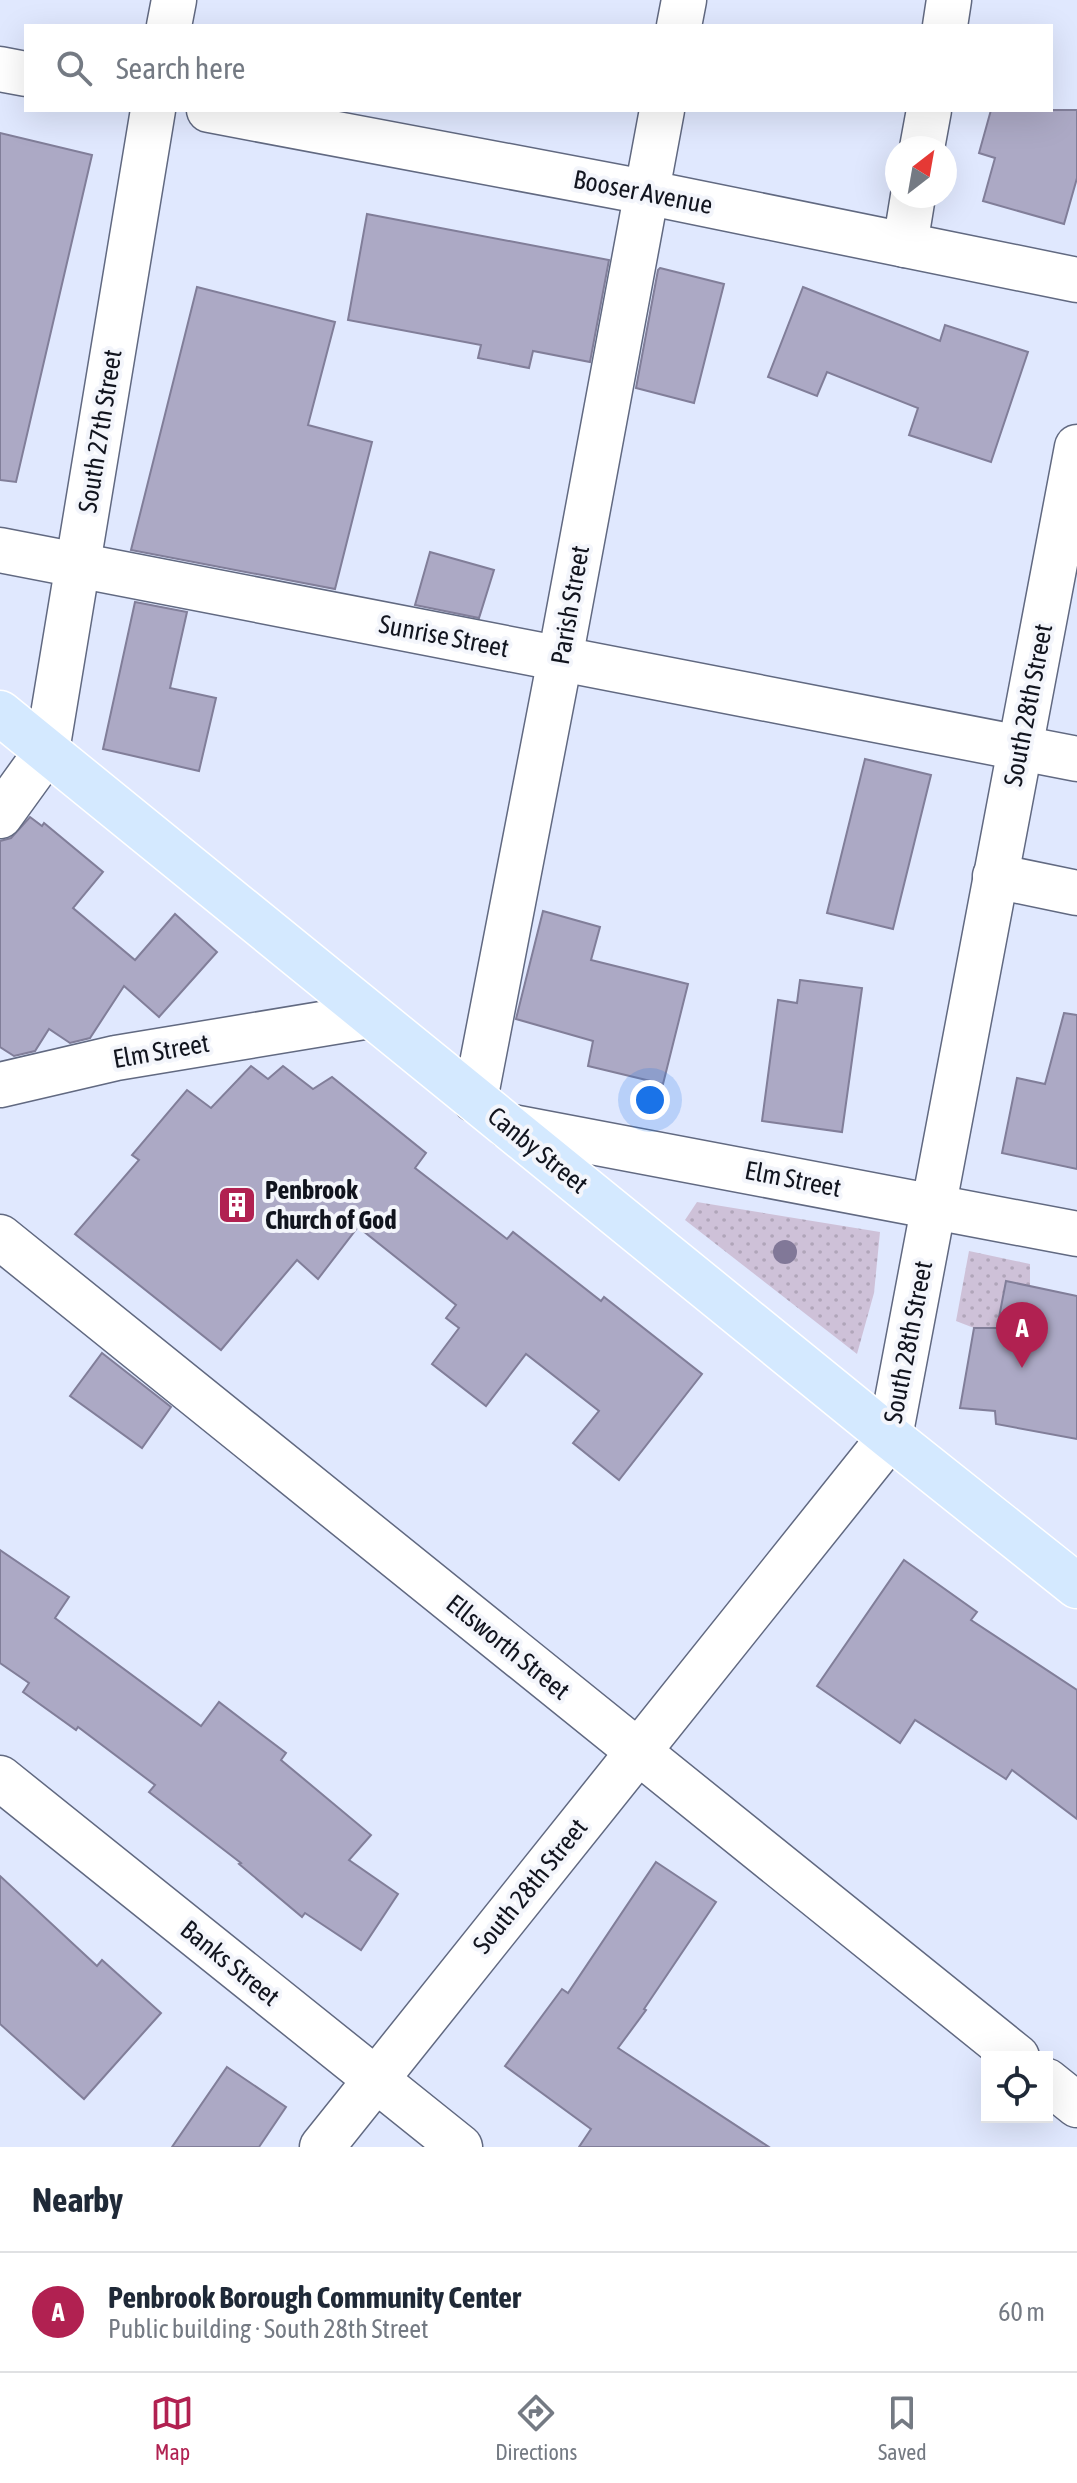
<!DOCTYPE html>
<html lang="en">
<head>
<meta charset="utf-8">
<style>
  body { margin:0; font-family:"Asap Condensed",sans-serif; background:#f6f6f7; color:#1f2937 }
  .controls { position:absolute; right:24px; bottom:24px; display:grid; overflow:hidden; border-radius:0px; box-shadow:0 8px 32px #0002 }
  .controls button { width:72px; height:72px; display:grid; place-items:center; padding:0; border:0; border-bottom:2px solid #e0e1e3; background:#fff; color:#1f2937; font:40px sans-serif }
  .compass { position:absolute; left:885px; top:136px; width:72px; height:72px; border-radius:50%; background:#fff; box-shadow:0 8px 32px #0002; rotate:31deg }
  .you { position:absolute; left:650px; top:1100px; width:28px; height:28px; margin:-20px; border:6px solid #fff; border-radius:50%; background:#1a73e8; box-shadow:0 0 0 12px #1a73e833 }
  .badge { display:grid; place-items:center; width:52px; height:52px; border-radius:50%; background:#b12151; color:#fff; font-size:26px; font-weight:700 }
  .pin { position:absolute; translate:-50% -66px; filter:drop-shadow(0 2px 4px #0008) }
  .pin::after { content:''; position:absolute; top:42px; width:28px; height:24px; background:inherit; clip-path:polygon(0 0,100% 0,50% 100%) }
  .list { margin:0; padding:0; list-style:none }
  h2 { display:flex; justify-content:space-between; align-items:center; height:104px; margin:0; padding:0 32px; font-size:34px }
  h2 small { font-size:26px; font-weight:400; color:#747a83 }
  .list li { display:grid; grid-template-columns:52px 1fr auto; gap:24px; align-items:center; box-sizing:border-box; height:120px; padding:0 32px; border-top:2px solid #e0e1e3 }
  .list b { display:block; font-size:30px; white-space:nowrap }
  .list p { margin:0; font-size:26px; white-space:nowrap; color:#747a83 }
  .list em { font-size:26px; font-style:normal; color:#747a83 }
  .icon { flex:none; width:44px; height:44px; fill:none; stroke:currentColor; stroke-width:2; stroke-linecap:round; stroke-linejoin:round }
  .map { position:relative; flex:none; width:1077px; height:2147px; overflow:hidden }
  .search { position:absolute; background:#fff; box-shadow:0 8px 32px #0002; left:24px; right:24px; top:24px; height:88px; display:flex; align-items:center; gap:20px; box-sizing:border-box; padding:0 28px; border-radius:0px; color:#747a83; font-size:30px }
  .sheet { height:224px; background:#fff }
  nav { display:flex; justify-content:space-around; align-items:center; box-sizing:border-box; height:112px; border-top:2px solid #e0e1e3; background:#fff; font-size:22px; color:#747a83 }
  nav a { display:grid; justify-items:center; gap:4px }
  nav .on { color:#b12151 }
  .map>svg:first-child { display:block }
  .grass { fill:url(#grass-dots) }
  .building { fill:#aca9c5; stroke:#817e99; stroke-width:2 }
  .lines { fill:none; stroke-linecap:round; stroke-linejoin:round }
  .minor-casing { stroke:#616981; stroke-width:47 }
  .major-casing { stroke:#fff; stroke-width:47 }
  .minor { stroke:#fff; stroke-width:44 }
  .major { stroke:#d4e9ff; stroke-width:44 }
  .tree { fill:#817898 }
  .labels { text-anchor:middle; stroke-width:8; stroke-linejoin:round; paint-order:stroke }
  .street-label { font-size:26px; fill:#11141e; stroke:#f3f5fb }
  .poi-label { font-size:26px; font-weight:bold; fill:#11141e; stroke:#f3f5fb; text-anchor:start }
</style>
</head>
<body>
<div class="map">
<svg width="1077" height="2147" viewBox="0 0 1077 2147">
  <defs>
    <pattern id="grass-dots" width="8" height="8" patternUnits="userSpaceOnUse" patternTransform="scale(2)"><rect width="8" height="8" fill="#cec1d8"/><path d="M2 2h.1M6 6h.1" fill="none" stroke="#b0a5b9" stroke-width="1.8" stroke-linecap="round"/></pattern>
  </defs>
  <rect width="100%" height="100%" fill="#e0e8fe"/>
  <g class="grass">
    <polygon points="697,1202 880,1232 874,1293 857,1354 685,1220"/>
    <polygon points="969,1251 1030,1264 1030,1286 1006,1281 997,1328 974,1328 956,1321"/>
  </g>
  <g class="building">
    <polygon points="991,110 1077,110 1077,178 1064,224 983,201 995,158 979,153"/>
    <polygon points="0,133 92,155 16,482 0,480"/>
    <polygon points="367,214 609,260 590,362 533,351 529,368 478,358 481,345 348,320"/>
    <polygon points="660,268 724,284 694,403 636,388 658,270"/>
    <polygon points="197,287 335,322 308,425 372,442 335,589 131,550"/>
    <polygon points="803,287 940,341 945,325 1028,352 991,462 909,435 918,408 827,372 817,396 768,377"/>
    <polygon points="430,552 494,570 479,618 415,605"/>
    <polygon points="135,602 187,612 170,688 216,698 199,771 103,749"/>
    <polygon points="865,759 931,775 893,929 827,913"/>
    <polygon points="30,817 42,826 44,823 103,872 73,908 135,960 175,914 217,952 159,1017 124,986 90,1038 70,1043 49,1029 35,1051 14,1056 0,1047 0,841 11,838"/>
    <polygon points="543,911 600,927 591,960 688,984 663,1084 588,1066 593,1041 516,1019"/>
    <polygon points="800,980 862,988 842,1132 762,1121 778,1000 797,1003"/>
    <polygon points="1064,1013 1077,1015 1077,1169 1002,1153 1017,1078 1045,1084"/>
    <polygon points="251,1066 268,1079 283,1066 313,1089 332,1077 426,1153 415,1168 507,1239 513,1232 601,1301 604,1297 702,1374 619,1480 573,1443 599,1411 526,1354 486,1406 432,1364 459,1328 446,1318 456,1305 358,1227 318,1279 297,1260 221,1350 75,1234 139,1160 132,1155 187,1090 211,1108"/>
    <polygon points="1006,1281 1077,1296 1077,1439 996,1424 995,1411 960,1408 974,1328 997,1328"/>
    <polygon points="102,1353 171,1407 142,1448 70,1396"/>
    <polygon points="0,1550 69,1597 55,1618 201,1726 219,1702 286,1753 281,1760 371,1835 349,1860 398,1894 361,1950 305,1913 302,1917 239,1864 241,1863 149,1792 155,1785 78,1727 76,1730 23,1692 29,1683 0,1663"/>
    <polygon points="904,1560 977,1612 971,1620 1077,1690 1077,1819 1012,1770 1006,1779 915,1720 900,1743 817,1686"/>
    <polygon points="656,1862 716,1902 644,2009 646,2010 618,2048 769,2147 579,2147 591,2129 505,2066 562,1989 568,1993"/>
    <polygon points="0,1876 97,1966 102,1960 161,2013 84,2099 0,2024"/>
    <polygon points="227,2067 286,2107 259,2147 172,2147"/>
  </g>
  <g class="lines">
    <defs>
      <g id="minor">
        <polyline points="169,26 174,0"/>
        <polyline points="679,26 684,0"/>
        <polyline points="945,26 949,0"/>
        <polyline points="0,69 26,74"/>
        <polyline points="209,110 645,192 1077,280"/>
        <polyline points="922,148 929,110"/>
        <polyline points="905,245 913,196"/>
        <polyline points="0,550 1077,759"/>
        <polyline points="0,816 47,751 153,110"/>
        <polyline points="995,876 1077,893"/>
        <polyline points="0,1085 116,1058 370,1016"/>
        <polyline points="475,1100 560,659 662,110"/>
        <polyline points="508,1126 1077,1234"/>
        <polyline points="0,1237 1017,2057"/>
        <polyline points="0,1778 460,2147"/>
        <polyline points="1047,2081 1077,2105"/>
        <polyline points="322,2147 890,1437 1077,447"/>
      </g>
      <polyline id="major" points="0,713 890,1437 1077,1586"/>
    </defs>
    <use href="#minor" class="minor-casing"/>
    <use href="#major" class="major-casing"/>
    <use href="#minor" class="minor"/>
    <use href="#major" class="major"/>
  </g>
  <circle class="tree" cx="785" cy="1252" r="12"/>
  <defs>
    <symbol id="building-square" viewBox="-11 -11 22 22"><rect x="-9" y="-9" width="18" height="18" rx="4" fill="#b12151" stroke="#f3f5fb"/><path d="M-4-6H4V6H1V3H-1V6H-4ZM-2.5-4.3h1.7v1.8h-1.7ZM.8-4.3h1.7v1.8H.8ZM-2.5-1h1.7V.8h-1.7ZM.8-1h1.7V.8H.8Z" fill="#fff"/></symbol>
  </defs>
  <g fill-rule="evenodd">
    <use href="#building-square" x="215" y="1183" width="44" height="44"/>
  </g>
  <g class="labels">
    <g class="street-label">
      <text transform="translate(643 192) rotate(11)" y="9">Booser Avenue</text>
      <text transform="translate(100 431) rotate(-81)" y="9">South 27th Street</text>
      <text transform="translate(570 605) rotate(-80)" y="9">Parish Street</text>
      <text transform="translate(444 636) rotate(11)" y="9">Sunrise Street</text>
      <text transform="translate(1028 705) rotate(-79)" y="9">South 28th Street</text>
      <text transform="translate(161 1051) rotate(-10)" y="9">Elm Street</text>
      <text transform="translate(538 1150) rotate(39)" y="9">Canby Street</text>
      <text transform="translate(793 1179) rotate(11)" y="9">Elm Street</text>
      <text transform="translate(908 1342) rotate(-79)" y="9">South 28th Street</text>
      <text transform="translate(508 1647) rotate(39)" y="9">Ellsworth Street</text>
      <text transform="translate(530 1886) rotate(-51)" y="9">South 28th Street</text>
      <text transform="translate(230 1963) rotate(39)" y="9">Banks Street</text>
    </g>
    <g class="poi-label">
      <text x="265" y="1199">Penbrook<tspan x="265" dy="30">Church of God</tspan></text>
    </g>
  </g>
</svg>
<div class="controls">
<button><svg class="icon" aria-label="locate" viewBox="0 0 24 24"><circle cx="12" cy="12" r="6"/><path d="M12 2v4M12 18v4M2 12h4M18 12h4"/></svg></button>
</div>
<svg class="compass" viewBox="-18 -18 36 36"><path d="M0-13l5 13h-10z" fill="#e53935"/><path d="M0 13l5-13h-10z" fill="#747a83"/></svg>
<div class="you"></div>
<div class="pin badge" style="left:1022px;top:1368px">A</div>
<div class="search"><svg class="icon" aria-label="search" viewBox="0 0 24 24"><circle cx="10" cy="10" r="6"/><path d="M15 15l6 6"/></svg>Search here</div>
</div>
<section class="sheet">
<h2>Nearby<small></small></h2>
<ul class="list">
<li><span class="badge">A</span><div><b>Penbrook Borough Community Center</b><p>Public building · South 28th Street</p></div><em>60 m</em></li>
</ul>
</section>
<nav>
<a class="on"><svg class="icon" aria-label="map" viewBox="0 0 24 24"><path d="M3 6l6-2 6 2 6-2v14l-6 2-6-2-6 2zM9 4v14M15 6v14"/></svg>Map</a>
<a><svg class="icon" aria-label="directions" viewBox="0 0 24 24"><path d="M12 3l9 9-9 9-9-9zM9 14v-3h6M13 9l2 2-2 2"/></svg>Directions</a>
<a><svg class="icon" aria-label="saved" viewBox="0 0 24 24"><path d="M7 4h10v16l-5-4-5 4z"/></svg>Saved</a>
</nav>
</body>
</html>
